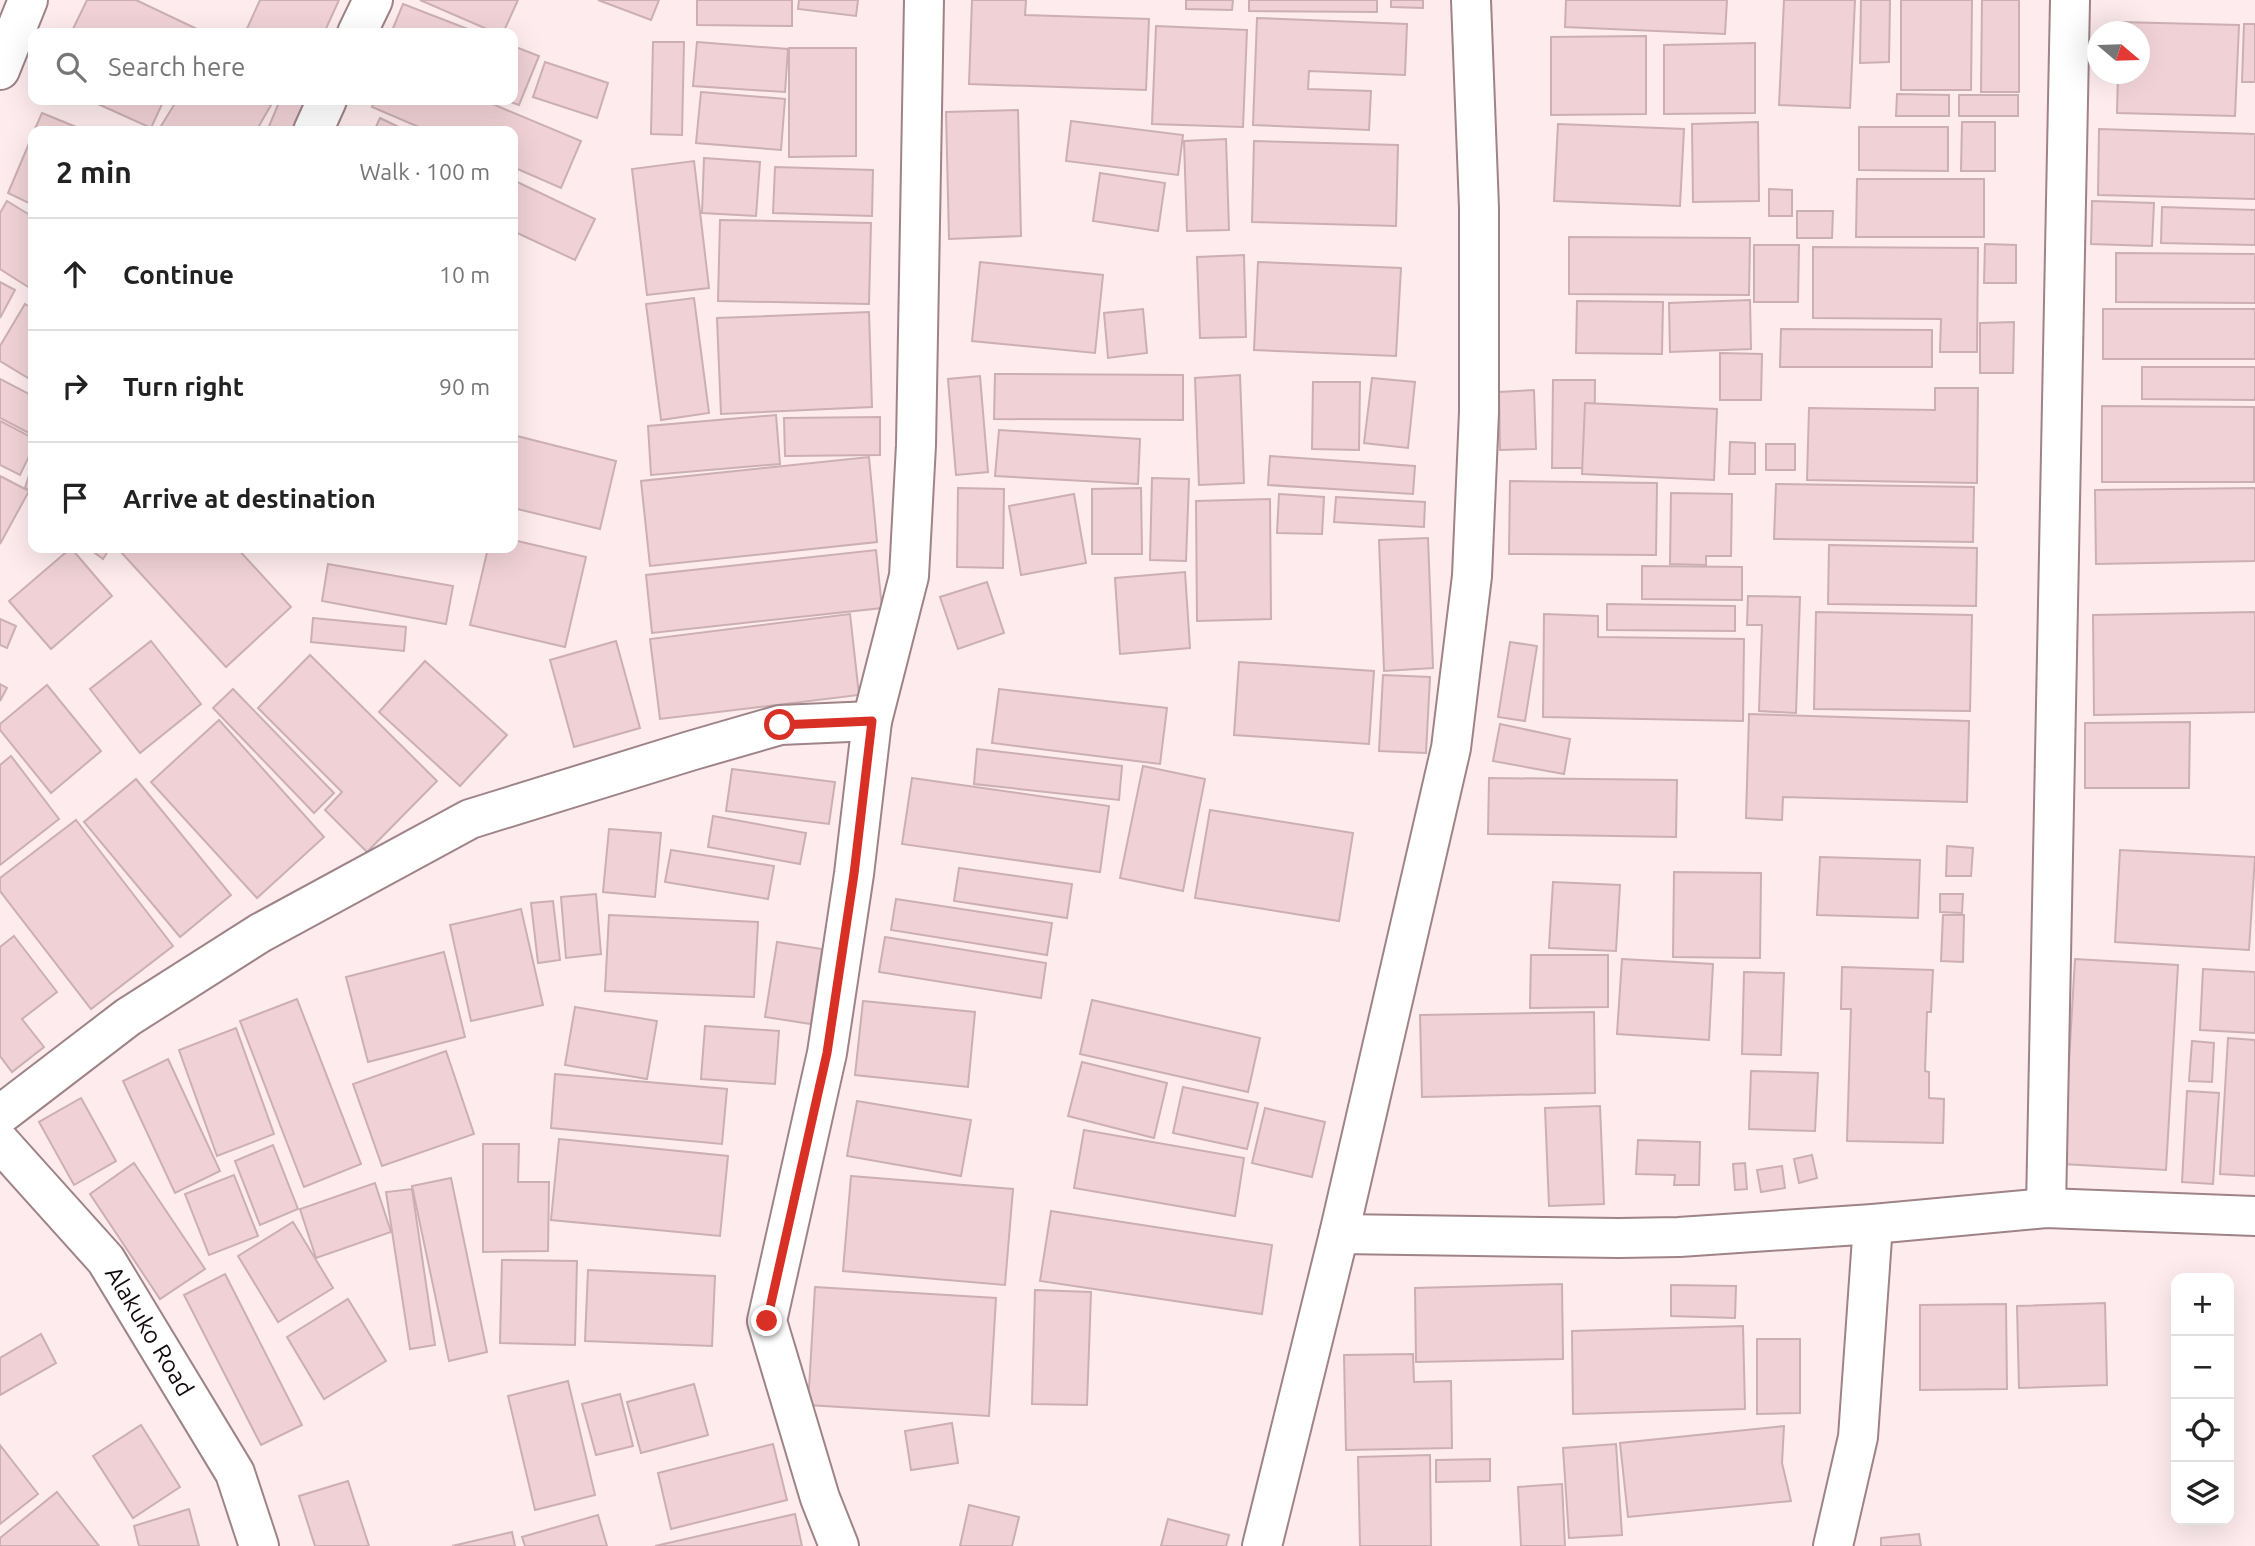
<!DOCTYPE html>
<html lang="en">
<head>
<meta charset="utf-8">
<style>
  body { margin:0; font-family:Ubuntu,sans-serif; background:#f2f2f2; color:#222 }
  .controls { position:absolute; right:21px; bottom:21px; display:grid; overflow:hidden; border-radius:14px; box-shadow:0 7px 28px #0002 }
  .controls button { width:63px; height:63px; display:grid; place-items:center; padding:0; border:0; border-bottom:2px solid #e0e0e0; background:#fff; color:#222; font:35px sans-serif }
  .compass { position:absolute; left:2087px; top:21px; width:63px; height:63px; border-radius:50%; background:#fff; box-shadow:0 7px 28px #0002; rotate:109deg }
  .stop { position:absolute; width:21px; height:21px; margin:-16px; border:5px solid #d93025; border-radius:50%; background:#fff }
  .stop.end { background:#d93025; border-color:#fff; box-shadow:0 2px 7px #0008 }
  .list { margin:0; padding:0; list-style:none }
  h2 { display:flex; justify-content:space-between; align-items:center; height:91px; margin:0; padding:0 28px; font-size:30px }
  h2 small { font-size:23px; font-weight:400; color:#767676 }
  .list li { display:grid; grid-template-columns:46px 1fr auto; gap:21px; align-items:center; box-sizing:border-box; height:112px; padding:0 28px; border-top:2px solid #e0e0e0 }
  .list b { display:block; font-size:26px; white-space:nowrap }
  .list em { font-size:23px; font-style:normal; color:#767676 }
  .icon { flex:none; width:38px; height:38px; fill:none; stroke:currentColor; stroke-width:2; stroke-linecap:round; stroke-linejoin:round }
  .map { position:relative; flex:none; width:2255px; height:1546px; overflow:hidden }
  .search { position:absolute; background:#fff; box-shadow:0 7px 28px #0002; left:28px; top:28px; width:490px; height:77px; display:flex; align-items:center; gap:18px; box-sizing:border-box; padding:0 24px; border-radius:14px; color:#767676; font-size:26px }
  .panel { position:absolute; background:#fff; box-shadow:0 7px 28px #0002; left:28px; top:126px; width:490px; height:427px; border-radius:14px }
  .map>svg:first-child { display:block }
  .building { fill:#f0d2d6; stroke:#cbafb3; stroke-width:2 }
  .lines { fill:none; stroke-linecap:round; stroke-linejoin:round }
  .minor-casing { stroke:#9e8387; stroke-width:42 }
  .secondary-casing { stroke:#9e8387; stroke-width:42 }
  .minor { stroke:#fff; stroke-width:38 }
  .secondary { stroke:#fff; stroke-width:38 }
  .route { stroke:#d93025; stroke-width:9 }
  .labels { text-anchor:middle; stroke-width:5; stroke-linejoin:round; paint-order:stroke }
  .street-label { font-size:24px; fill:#140a0c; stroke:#fff }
</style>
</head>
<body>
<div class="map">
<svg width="2255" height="1546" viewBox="0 0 2255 1546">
  <rect width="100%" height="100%" fill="#fdebed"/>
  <g class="building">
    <polygon points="87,0 136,0 197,29 195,33 71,33"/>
    <polygon points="260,0 339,0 324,33 245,33"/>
    <polygon points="420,0 518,0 503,33 496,33"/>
    <polygon points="598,0 659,0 651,20"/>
    <polygon points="697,0 792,0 792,26 697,25"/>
    <polygon points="799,0 858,0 856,16 798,9"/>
    <polygon points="972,0 1026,0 1025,15 1149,19 1146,90 969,84"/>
    <polygon points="1186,0 1233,0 1232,10 1186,9"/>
    <polygon points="1249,0 1377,0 1377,12 1249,11"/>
    <polygon points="1391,0 1423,0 1423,8 1391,7"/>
    <polygon points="1566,0 1727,0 1725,34 1565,27"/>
    <polygon points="1784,0 1855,0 1850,108 1779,105"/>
    <polygon points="1861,0 1890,0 1889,62 1860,63"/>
    <polygon points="1901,0 1972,0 1971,90 1901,90"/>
    <polygon points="1982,0 2019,0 2019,92 1981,92"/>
    <polygon points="403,4 478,33 391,33"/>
    <polygon points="1257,18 1407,24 1405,75 1309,71 1308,89 1371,91 1369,130 1253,125"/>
    <polygon points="2119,22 2239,25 2235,116 2117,113 2118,74 2140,74 2140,32 2119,32"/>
    <polygon points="2244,24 2255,24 2255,82 2242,82"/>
    <polygon points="1156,26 1247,30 1243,127 1152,124"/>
    <polygon points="1646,36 1646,114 1551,115 1551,37"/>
    <polygon points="653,42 684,42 682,135 651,134"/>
    <polygon points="697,42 788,49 785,92 693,86"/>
    <polygon points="1755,43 1755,113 1664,114 1664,45"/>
    <polygon points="513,46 539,56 519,105 505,100 513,100"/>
    <polygon points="789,48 856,48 856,156 789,157"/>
    <polygon points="545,62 608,83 597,118 533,97"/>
    <polygon points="701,92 785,99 781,150 696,143"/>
    <polygon points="1897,94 1949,95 1949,116 1896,116"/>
    <rect x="1959" y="95" width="59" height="21"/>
    <polygon points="89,100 164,100 151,128"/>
    <polygon points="177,100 274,100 256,131 158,131"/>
    <polygon points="280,100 310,100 297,131 267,131"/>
    <polygon points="375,100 483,100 581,141 561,188 513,167 513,131 428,131 372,107"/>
    <polygon points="1018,110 1021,236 949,239 946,112"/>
    <polygon points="42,113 86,131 34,131"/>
    <polygon points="380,118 407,131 374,131"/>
    <polygon points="1071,121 1183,135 1178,175 1066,161"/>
    <polygon points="1758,122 1759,201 1693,202 1692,124"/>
    <polygon points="1962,122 1995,122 1995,171 1961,171"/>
    <polygon points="1558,124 1684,129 1680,206 1554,201"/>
    <polygon points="1859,127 1948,127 1948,171 1859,170"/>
    <polygon points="2099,129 2255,134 2255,199 2098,195"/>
    <polygon points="33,134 33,205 8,193"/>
    <polygon points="1226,139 1229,230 1187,231 1184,141"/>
    <polygon points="1254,141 1398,145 1396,226 1252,222"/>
    <polygon points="704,158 760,162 756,216 702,213"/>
    <polygon points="694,161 709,288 647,295 632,169"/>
    <polygon points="775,167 873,170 872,216 773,213"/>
    <polygon points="1100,173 1165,183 1158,231 1093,221"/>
    <polygon points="1857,179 1984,179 1984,237 1856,237"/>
    <polygon points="513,180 595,219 575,260 513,231"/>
    <polygon points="1769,189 1792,190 1792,216 1769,216"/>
    <polygon points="7,201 33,217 33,290 0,269 0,213"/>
    <polygon points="2092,201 2154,203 2152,246 2091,244"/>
    <polygon points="2162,207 2255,210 2255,245 2161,243"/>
    <polygon points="1797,211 1833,211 1832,238 1797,238"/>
    <polygon points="720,220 871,223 869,304 718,301"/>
    <polygon points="1569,237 1750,238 1749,295 1569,294"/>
    <polygon points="1985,244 2016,245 2016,283 1984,283"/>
    <polygon points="1754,245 1799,245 1798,302 1754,302"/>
    <polygon points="1813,247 1978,248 1977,352 1940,352 1941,319 1813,318"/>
    <polygon points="2116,253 2255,254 2255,303 2116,302"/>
    <polygon points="1244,255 1246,337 1200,338 1197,257"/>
    <polygon points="980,262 1103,275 1095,353 972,341"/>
    <polygon points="1258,262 1401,268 1396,356 1254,350"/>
    <polygon points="0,282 15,290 0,318"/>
    <polygon points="694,298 709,413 661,420 646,304"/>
    <polygon points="1750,300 1751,349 1670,352 1669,303"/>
    <polygon points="1577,301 1663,302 1662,354 1576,353"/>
    <polygon points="25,304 33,309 33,381 0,361 0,346"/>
    <polygon points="1143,309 1147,353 1108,358 1104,313"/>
    <rect x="2103" y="309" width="152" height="50"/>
    <polygon points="869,312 872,407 721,414 717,318"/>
    <polygon points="2014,322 2013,373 1980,373 1980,323"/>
    <polygon points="1781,329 1932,330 1932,367 1780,367"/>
    <polygon points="1720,353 1762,354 1761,400 1720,400"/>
    <polygon points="2142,367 2255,367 2255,400 2142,399"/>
    <polygon points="995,374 1183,375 1183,420 994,419"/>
    <polygon points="1240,375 1244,483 1199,485 1195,378"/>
    <polygon points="980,376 988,472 956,475 948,379"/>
    <polygon points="1372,378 1415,382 1408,448 1364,443"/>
    <polygon points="0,379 33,396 33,435 0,418"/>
    <polygon points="1553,380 1595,380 1594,468 1552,468"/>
    <polygon points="1313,382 1360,382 1359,450 1312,449"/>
    <polygon points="1935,388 1978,388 1977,483 1807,480 1809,408 1935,410"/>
    <polygon points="1534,390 1536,449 1500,450 1499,392"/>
    <polygon points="1585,403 1717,409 1714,480 1582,474"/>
    <polygon points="2102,406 2254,407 2254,482 2102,482"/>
    <polygon points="776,415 780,464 651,475 648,426"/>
    <polygon points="880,417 880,455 785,456 784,418"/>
    <polygon points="0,421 33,438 33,448 20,475 0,465"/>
    <polygon points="999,430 1140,439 1138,484 995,476"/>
    <polygon points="513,435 616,461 600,529 513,508"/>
    <polygon points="1730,442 1755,443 1755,474 1729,474"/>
    <rect x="1766" y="444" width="29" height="26"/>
    <polygon points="1270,456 1415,466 1413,494 1268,485"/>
    <polygon points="869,457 877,542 650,566 641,481"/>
    <polygon points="33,463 33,491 25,488"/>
    <polygon points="0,476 29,491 0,544"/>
    <polygon points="1152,478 1189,479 1186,561 1150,560"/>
    <polygon points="1510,481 1657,483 1656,555 1509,554"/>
    <polygon points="1776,484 1974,487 1973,542 1774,539"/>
    <polygon points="958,488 1004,489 1003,568 957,567"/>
    <polygon points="1141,488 1142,554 1092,554 1092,489"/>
    <polygon points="2255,488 2255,561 2096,564 2095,490"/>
    <polygon points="1671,493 1732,494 1731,556 1706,556 1706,565 1670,564"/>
    <polygon points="1074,494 1086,563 1021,575 1009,506"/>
    <polygon points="1279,494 1324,497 1322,534 1277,533"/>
    <polygon points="1336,497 1425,502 1424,527 1334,522"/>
    <polygon points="1270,499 1271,619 1197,621 1196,501"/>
    <polygon points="1428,538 1433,668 1384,671 1379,540"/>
    <polygon points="513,540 586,557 565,647 470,625 488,548 513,548"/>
    <polygon points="1829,545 1977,548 1976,606 1828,604"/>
    <polygon points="71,548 112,596 51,649 9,601"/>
    <polygon points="88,548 110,548 103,559"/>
    <polygon points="123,548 237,548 291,607 226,667 120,551"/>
    <polygon points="876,550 882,608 652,633 646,575"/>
    <polygon points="328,564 453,586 446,624 322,601"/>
    <polygon points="1642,566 1742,567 1742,600 1642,599"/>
    <polygon points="1185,572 1190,648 1120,654 1115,578"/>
    <polygon points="987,582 1004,633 958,649 940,597"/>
    <polygon points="1748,596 1800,597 1796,713 1759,711 1762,625 1747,625"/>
    <polygon points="1607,604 1735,606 1735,631 1607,630"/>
    <polygon points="1816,612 1972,615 1970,711 1814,709"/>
    <polygon points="2255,612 2255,712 2094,715 2093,615"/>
    <polygon points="850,614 859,695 660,719 650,639"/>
    <polygon points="1544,614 1598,616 1598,637 1744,639 1743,721 1543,717"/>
    <polygon points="313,618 406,627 404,651 311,642"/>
    <polygon points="0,619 16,626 7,648 0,645"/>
    <polygon points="151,641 201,704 140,753 90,689"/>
    <polygon points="616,641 640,728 574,747 550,660"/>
    <polygon points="1510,642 1537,646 1525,721 1498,717"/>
    <polygon points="310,655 437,781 367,852 325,810 342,792 258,708"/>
    <polygon points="425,661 507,735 460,786 379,712"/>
    <polygon points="1239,662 1374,671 1369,744 1234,735"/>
    <polygon points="1383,675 1430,677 1426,753 1379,751"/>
    <polygon points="0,684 7,688 0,701"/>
    <polygon points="47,685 101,751 51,793 0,730 0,724"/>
    <polygon points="233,689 334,793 314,813 213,708"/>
    <polygon points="999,689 1167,708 1160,764 992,743"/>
    <polygon points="1749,714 1969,721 1967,802 1783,797 1782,820 1746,818"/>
    <polygon points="219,720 324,837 257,898 151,782"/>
    <polygon points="2190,722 2189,788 2085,788 2085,723"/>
    <polygon points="1500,724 1570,739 1564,774 1493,761"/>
    <polygon points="977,749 1122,766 1119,800 974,784"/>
    <polygon points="11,756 59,819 0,865 0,765"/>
    <polygon points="1143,766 1205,779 1183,891 1120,878"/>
    <polygon points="732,769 835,782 829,824 726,811"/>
    <polygon points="912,778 1109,806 1100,872 902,844"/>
    <polygon points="1489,778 1677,780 1676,837 1488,834"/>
    <polygon points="136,779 231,895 180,937 84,822"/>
    <polygon points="1210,810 1353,833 1339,921 1195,898"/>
    <polygon points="713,816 806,833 800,864 708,847"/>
    <polygon points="76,820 173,946 91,1009 0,891 0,878"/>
    <polygon points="609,829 661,833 655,897 603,892"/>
    <polygon points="1947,846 1973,848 1971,876 1946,876"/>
    <polygon points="671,850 774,866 768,899 665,882"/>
    <polygon points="2120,850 2255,857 2249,950 2115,942"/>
    <polygon points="1820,857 1920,860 1918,918 1817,915"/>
    <polygon points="959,868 1072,884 1067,918 954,901"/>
    <polygon points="1674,872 1761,873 1760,958 1673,957"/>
    <polygon points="1553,882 1620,885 1616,951 1549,948"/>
    <polygon points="596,894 601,954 566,958 561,897"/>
    <polygon points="1940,894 1963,894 1962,913 1940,912"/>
    <polygon points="896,899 1052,923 1047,955 891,930"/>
    <polygon points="553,901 560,960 538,963 531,903"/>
    <polygon points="521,909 543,1005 471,1021 450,925"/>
    <polygon points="609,915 758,922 754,997 605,991"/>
    <polygon points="1943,915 1964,915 1963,962 1941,961"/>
    <polygon points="14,936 57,992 22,1019 44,1047 12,1072 0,1056 0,947"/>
    <polygon points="885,937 1046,963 1041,998 879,972"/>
    <polygon points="777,942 822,949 811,1024 765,1017"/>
    <polygon points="444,952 465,1037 368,1062 346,977"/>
    <polygon points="1531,955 1608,955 1608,1007 1530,1008"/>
    <polygon points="1622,959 1713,964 1709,1040 1617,1034"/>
    <polygon points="2075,959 2178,965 2166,1170 2063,1164"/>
    <polygon points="1842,967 1933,970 1931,1012 1927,1012 1925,1071 1929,1072 1929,1098 1944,1099 1943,1143 1847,1141 1851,1009 1841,1009"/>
    <polygon points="2203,969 2255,972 2255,1033 2200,1030"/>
    <polygon points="1744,972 1784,973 1781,1055 1742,1054"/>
    <polygon points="297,999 361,1164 304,1187 240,1021"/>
    <polygon points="1092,1000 1260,1038 1248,1092 1080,1054"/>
    <polygon points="863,1001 975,1012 968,1087 855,1075"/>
    <polygon points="575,1007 657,1021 647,1079 565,1065"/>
    <polygon points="1594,1012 1595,1093 1422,1097 1420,1015"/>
    <polygon points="705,1026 779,1031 775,1084 701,1079"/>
    <polygon points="236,1028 274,1134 217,1156 179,1050"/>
    <polygon points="2228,1038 2255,1040 2255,1176 2220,1174"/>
    <polygon points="2192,1041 2214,1043 2212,1082 2189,1081"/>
    <polygon points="446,1051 474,1134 382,1166 353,1084"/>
    <polygon points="168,1059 220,1171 175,1193 123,1081"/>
    <polygon points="1082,1062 1167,1083 1154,1138 1068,1116"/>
    <polygon points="1751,1071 1818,1073 1815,1131 1749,1129"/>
    <polygon points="555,1074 727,1089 722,1144 551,1128"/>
    <polygon points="1183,1087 1258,1103 1247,1149 1173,1133"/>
    <polygon points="2187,1091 2219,1093 2213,1184 2182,1182"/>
    <polygon points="81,1098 116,1161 74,1185 39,1122"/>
    <polygon points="857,1101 971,1120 961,1176 847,1156"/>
    <polygon points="1600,1106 1604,1204 1549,1206 1545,1108"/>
    <polygon points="1265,1108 1325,1122 1312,1177 1252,1163"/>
    <polygon points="1084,1130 1244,1158 1235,1216 1074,1188"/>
    <polygon points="559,1139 728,1156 720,1236 551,1220"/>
    <polygon points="1638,1140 1700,1142 1699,1185 1674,1185 1675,1175 1636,1174"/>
    <polygon points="483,1144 519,1144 518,1182 549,1182 548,1251 483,1252"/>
    <polygon points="273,1145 298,1209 260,1225 235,1161"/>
    <polygon points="1812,1155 1817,1178 1799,1183 1794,1159"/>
    <polygon points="134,1163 205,1269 160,1299 90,1194"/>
    <polygon points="1745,1163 1747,1189 1735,1190 1733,1164"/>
    <polygon points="1782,1166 1785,1188 1761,1192 1757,1170"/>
    <polygon points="234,1175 258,1236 209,1255 185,1194"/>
    <polygon points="851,1176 1013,1189 1005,1285 843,1271"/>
    <polygon points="451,1178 487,1352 449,1361 412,1186"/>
    <polygon points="375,1183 391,1232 316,1258 300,1209"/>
    <polygon points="412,1189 435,1345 410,1349 386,1192"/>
    <polygon points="1051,1211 1272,1245 1262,1314 1040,1281"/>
    <polygon points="293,1222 333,1288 278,1322 238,1256"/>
    <polygon points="502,1260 577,1261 575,1345 500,1343"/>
    <polygon points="588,1270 715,1276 712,1346 585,1341"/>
    <polygon points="225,1274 302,1425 261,1445 184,1295"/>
    <polygon points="1562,1284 1563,1359 1416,1362 1415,1288"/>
    <polygon points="1671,1285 1736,1286 1735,1318 1671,1316"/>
    <polygon points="815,1287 996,1298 989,1416 808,1405"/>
    <polygon points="1035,1290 1091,1292 1087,1405 1032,1404"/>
    <polygon points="348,1299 386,1361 324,1399 287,1337"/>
    <polygon points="2105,1303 2107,1385 2019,1388 2017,1306"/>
    <polygon points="2006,1304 2007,1389 1920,1390 1920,1305"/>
    <polygon points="1743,1326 1745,1409 1573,1414 1572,1331"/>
    <polygon points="41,1334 56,1363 0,1395 0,1358"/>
    <polygon points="1757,1339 1800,1339 1800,1413 1757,1414"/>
    <polygon points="1413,1354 1414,1382 1451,1381 1452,1448 1346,1450 1344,1355"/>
    <polygon points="568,1381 595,1495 535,1510 508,1396"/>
    <polygon points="694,1384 708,1435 641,1453 627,1402"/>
    <polygon points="620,1394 633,1446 596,1455 582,1404"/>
    <polygon points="952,1423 958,1463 911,1470 905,1431"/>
    <polygon points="141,1425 180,1487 133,1518 93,1456"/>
    <polygon points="1784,1426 1782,1463 1791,1501 1628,1517 1620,1443"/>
    <polygon points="773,1444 787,1500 671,1529 658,1473"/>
    <polygon points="1616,1444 1622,1535 1569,1538 1563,1448"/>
    <polygon points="0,1445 38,1494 0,1524"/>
    <polygon points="1430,1455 1431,1546 1360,1546 1358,1457"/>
    <polygon points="1490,1459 1490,1481 1436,1482 1436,1460"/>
    <polygon points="348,1481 369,1546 315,1546 299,1496"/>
    <polygon points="1562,1484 1565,1546 1521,1546 1518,1487"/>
    <polygon points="57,1492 99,1546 0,1546 0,1538"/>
    <polygon points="969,1505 1019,1517 1012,1546 960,1546"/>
    <polygon points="189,1509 199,1546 139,1546 134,1526"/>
    <polygon points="795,1514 802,1546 655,1546"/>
    <polygon points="598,1515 607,1546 525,1546 522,1537"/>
    <polygon points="1168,1519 1229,1535 1226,1546 1161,1546"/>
    <polygon points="512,1532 515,1546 452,1546"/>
    <polygon points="1919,1534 1921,1546 1881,1546 1881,1538"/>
  </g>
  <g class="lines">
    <defs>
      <g id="minor">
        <polyline points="357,33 373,0"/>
        <polyline points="0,70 28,0"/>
        <polyline points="313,131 327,100"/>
        <polyline points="0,1115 128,1017 260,933 470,819 690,751 780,725 872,721"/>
        <polyline points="2046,1208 2070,0"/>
        <polyline points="1339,1234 1619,1238 1679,1237 1873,1224 2046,1208 2255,1216"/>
        <polyline points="839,1546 820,1498 767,1321 827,1053 854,874 872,721 909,576 916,445 924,0"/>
        <polyline points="1262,1546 1339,1234 1451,748 1472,576 1479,412 1479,208 1471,0"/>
        <polyline points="1833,1546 1858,1437 1873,1224"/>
      </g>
      <g id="secondary">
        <path id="s1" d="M0 1142 106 1260 235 1473 259 1546"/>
      </g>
    </defs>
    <use href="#minor" class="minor-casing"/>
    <use href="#secondary" class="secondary-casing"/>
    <use href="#minor" class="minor"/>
    <use href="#secondary" class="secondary"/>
  </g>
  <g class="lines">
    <polyline class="route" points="767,1321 827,1053 854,874 872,721 780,725"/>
  </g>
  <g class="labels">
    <g class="street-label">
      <text dy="8" stroke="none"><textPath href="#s1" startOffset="242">Alakuko Road</textPath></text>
    </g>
  </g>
</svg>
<div class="controls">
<button>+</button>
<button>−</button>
<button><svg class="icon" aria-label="locate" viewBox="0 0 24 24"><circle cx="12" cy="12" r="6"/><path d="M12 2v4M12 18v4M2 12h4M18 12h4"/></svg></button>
<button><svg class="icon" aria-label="layers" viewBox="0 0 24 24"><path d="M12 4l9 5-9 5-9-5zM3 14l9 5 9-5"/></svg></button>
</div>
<svg class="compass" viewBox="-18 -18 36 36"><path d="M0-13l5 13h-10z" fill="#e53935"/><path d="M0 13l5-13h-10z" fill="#767676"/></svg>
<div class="stop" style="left:780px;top:725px"></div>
<div class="stop end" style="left:767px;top:1321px"></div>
<div class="search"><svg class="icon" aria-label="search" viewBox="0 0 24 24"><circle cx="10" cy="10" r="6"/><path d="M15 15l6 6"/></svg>Search here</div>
<section class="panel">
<h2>2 min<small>Walk · 100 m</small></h2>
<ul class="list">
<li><svg class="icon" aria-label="ahead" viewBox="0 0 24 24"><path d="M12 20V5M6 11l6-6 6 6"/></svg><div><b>Continue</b></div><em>10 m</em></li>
<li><svg class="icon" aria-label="right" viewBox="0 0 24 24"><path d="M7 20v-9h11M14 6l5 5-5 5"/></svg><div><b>Turn right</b></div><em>90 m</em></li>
<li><svg class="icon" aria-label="arrive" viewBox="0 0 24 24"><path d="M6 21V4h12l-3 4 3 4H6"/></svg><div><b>Arrive at destination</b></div></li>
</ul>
</section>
</div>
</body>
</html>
